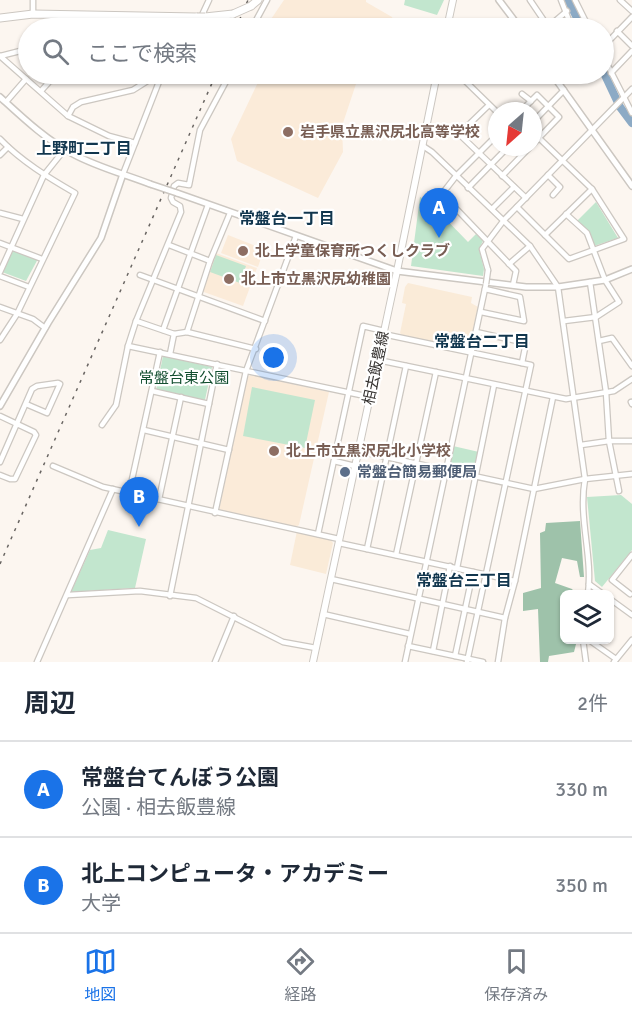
<!DOCTYPE html>
<html lang="ja">
<head>
<meta charset="utf-8">
<style>
  body { margin:0; font-family:Signika,"Noto Sans JP",sans-serif; background:#f6f6f7; color:#1f2937 }
  .controls { position:absolute; right:18px; bottom:18px; display:grid; overflow:hidden; border-radius:9px; box-shadow:0 2px 4px #0004 }
  .controls button { width:54px; height:54px; display:grid; place-items:center; padding:0; border:0; border-bottom:2px solid #e0e1e3; background:#fff; color:#1f2937; font:30px sans-serif }
  .compass { position:absolute; left:488px; top:102px; width:54px; height:54px; border-radius:50%; background:#fff; box-shadow:0 2px 4px #0004; rotate:207deg }
  .you { position:absolute; left:274px; top:358px; width:21px; height:21px; margin:-15px; border:4px solid #fff; border-radius:50%; background:#1a73e8; box-shadow:0 0 0 9px #1a73e833 }
  .badge { display:grid; place-items:center; width:39px; height:39px; border-radius:50%; background:#1a73e8; color:#fff; font-size:20px; font-weight:700 }
  .pin { position:absolute; translate:-50% -50px; filter:drop-shadow(0 2px 3px #0008) }
  .pin::after { content:''; position:absolute; top:32px; width:21px; height:18px; background:inherit; clip-path:polygon(0 0,100% 0,50% 100%) }
  .list { margin:0; padding:0; list-style:none }
  h2 { display:flex; justify-content:space-between; align-items:center; height:78px; margin:0; padding:0 24px; font-size:26px }
  h2 small { font-size:20px; font-weight:400; color:#747a83 }
  .list li { display:grid; grid-template-columns:39px 1fr auto; gap:18px; align-items:center; box-sizing:border-box; height:96px; padding:0 24px; border-top:2px solid #e0e1e3 }
  .list b { display:block; font-size:22px; white-space:nowrap }
  .list p { margin:0; font-size:20px; white-space:nowrap; color:#747a83 }
  .list em { font-size:20px; font-style:normal; color:#747a83 }
  .icon { flex:none; width:33px; height:33px; fill:none; stroke:currentColor; stroke-width:2; stroke-linecap:round; stroke-linejoin:round }
  .map { position:relative; flex:none; width:632px; height:662px; overflow:hidden }
  .search { position:absolute; background:#fff; box-shadow:0 2px 4px #0004; left:18px; right:18px; top:18px; height:66px; display:flex; align-items:center; gap:15px; box-sizing:border-box; padding:0 21px; border-radius:33px; color:#747a83; font-size:22px }
  .sheet { height:270px; background:#fff }
  nav { display:flex; justify-content:space-around; align-items:center; box-sizing:border-box; height:84px; border-top:2px solid #e0e1e3; background:#fff; font-size:16px; color:#747a83 }
  nav a { display:grid; justify-items:center; gap:3px }
  nav .on { color:#1a73e8 }
  .map>svg:first-child { display:block }
  .commercial { fill:#faebd8 }
  .education { fill:#fbebd9 }
  .green { fill:#c2e6ce }
  .forest { fill:#9ec2aa }
  .lines { fill:none; stroke-linecap:round; stroke-linejoin:round }
  .river { stroke:#8caac5; stroke-width:8 }
  .minor-casing { stroke:#ccc7c1; stroke-width:7 }
  .tertiary-casing { stroke:#ccc7c1; stroke-width:8 }
  .secondary-casing { stroke:#ccc7c1; stroke-width:8 }
  .primary-casing { stroke:#ccc7c1; stroke-width:9 }
  .minor { stroke:#fff; stroke-width:4.5 }
  .tertiary { stroke:#fff; stroke-width:5 }
  .secondary { stroke:#fff; stroke-width:6 }
  .primary { stroke:#fff; stroke-width:7 }
  .rail { stroke:#696562; stroke-width:1.5; stroke-dasharray:3 6; stroke-linecap:butt }
  .minor-bridge-casing { stroke:#ccc7c1; stroke-width:7; stroke-linecap:butt }
  .tertiary-bridge-casing { stroke:#ccc7c1; stroke-width:8; stroke-linecap:butt }
  .primary-bridge-casing { stroke:#ccc7c1; stroke-width:9; stroke-linecap:butt }
  .minor-bridge { stroke:#fff; stroke-width:4.5 }
  .tertiary-bridge { stroke:#fff; stroke-width:5 }
  .primary-bridge { stroke:#fff; stroke-width:7 }
  .education-dot { fill:#8d6e63; stroke:#fff; stroke-width:2 }
  .service-dot { fill:#5c6f8a; stroke:#fff; stroke-width:2 }
  .labels { text-anchor:middle; stroke-width:4.5; stroke-linejoin:round; paint-order:stroke }
  .education-label { font-size:15px; font-weight:bold; fill:#785e54; stroke:#fff; text-anchor:start }
  .street-label { font-size:15px; fill:#363331; stroke:#fff }
  .park-label { font-size:15px; fill:#134f30; stroke:#fff }
  .service-label { font-size:15px; font-weight:bold; fill:#4e5e75; stroke:#fff; text-anchor:start }
  .neighbourhood-label { font-size:16px; font-weight:bold; fill:#11364e; stroke:#fff }
</style>
</head>
<body>
<div class="map">
<svg width="632" height="662" viewBox="0 0 632 662">
  <rect width="100%" height="100%" fill="#fcf6f0"/>
  <g class="commercial">
    <polygon points="408,283 472,297 471,303 478,307 470,342 465,341 462,347 402,336 400,333 406,304 402,303 405,287"/>
    <polygon points="297,531 330,539 333,543 326,574 290,565"/>
  </g>
  <g class="education">
    <polygon points="284,0 366,0 366,2 392,17 396,28 265,28"/>
    <polygon points="262,74 367,74 357,81 342,126 343,152 318,198 237,161 231,139"/>
    <polygon points="228,235 264,249 258,267 221,253"/>
    <polygon points="216,253 257,268 243,306 201,291"/>
    <polygon points="250,375 329,392 299,525 296,527 219,510 247,378"/>
  </g>
  <g class="green">
    <polygon points="405,0 444,0 437,15 404,5"/>
    <polygon points="437,195 441,199 434,207 468,242 476,234 483,241 479,249 484,269 483,276 411,266 420,197 430,202"/>
    <polygon points="596,202 618,238 594,246 588,232 577,221"/>
    <polygon points="15,247 39,257 26,281 2,272"/>
    <polygon points="216,255 246,266 240,283 210,272"/>
    <polygon points="163,356 212,367 205,400 156,390"/>
    <polygon points="252,387 315,400 305,448 243,436"/>
    <polygon points="453,446 479,452 474,474 449,468"/>
    <polygon points="621,495 632,504 632,550 602,587 595,581 587,497"/>
    <polygon points="108,530 146,539 135,588 71,592 90,550 101,548"/>
  </g>
  <polygon class="forest" points="580,521 584,577 580,577 577,561 562,558 555,583 572,589 575,593 564,594 564,640 577,640 574,652 549,656 548,662 540,662 538,609 523,611 523,593 541,588 540,533 545,531 546,523"/>
  <g class="lines">
    <g class="river">
      <polyline points="568,0 582,28"/>
      <polyline points="604,73 620,107 632,123"/>
    </g>
    <defs>
      <g id="minor">
        <polyline points="530,0 549,28"/>
        <polyline points="561,0 572,28"/>
        <polyline points="575,0 589,28"/>
        <polyline points="620,0 632,11"/>
        <polyline points="33,14 33,0"/>
        <polyline points="91,28 92,16"/>
        <polyline points="196,28 209,0"/>
        <polyline points="252,28 267,0"/>
        <polyline points="547,28 567,11"/>
        <polyline points="617,31 632,46"/>
        <polyline points="604,46 632,17"/>
        <polyline points="0,56 68,116 109,136 135,143"/>
        <polyline points="0,56 28,49"/>
        <polyline points="604,58 632,113"/>
        <polyline points="611,73 632,51"/>
        <polyline points="449,74 460,76 497,112"/>
        <polyline points="41,91 50,81 83,74"/>
        <polyline points="522,94 531,101"/>
        <polyline points="6,102 26,79"/>
        <polyline points="489,105 459,134 526,198"/>
        <polyline points="521,111 537,95 559,117 533,144"/>
        <polyline points="68,116 73,107 81,102 133,90 152,78 160,76"/>
        <polyline points="533,122 564,90"/>
        <polyline points="497,135 456,176 442,194 516,271 513,285"/>
        <path d="M0 139C21 161 49 178 75 193L17 314 0 340"/>
        <path d="M423 146 432 152 530 246 558 287 585 479C578 519 593 555 588 594"/>
        <polyline points="0,155 8,147"/>
        <polyline points="123,174 162,74"/>
        <polyline points="548,175 560,187 553,195"/>
        <polyline points="502,176 530,147"/>
        <polyline points="468,188 508,147"/>
        <polyline points="517,207 569,259 624,239 592,189 539,138"/>
        <polyline points="492,209 514,187"/>
        <polyline points="0,213 23,219"/>
        <polyline points="545,235 592,189"/>
        <polyline points="0,243 42,259"/>
        <polyline points="169,245 210,261"/>
        <polyline points="509,264 530,246"/>
        <polyline points="488,270 482,249 504,220 632,89"/>
        <polyline points="0,272 44,175 65,149"/>
        <polyline points="140,275 265,321"/>
        <polyline points="0,276 29,287"/>
        <polyline points="590,282 606,392 609,441 619,491"/>
        <polyline points="0,307 33,319 45,328"/>
        <polyline points="481,312 524,321 520,297 485,289"/>
        <polyline points="136,321 174,334 187,332 256,349"/>
        <polyline points="564,321 596,317 619,302 605,280 587,233 566,214"/>
        <polyline points="163,330 208,205"/>
        <polyline points="187,332 210,261 230,213"/>
        <polyline points="476,332 526,343 522,363"/>
        <polyline points="383,334 531,365 467,662"/>
        <polyline points="599,341 612,338 632,366"/>
        <polyline points="128,346 370,397"/>
        <polyline points="170,354 174,334"/>
        <polyline points="378,360 566,399 614,391 632,379"/>
        <polyline points="152,391 209,404"/>
        <polyline points="631,402 632,404"/>
        <polyline points="0,416 34,432 36,435 15,479 10,479 0,475"/>
        <polyline points="102,425 116,405 128,346 136,321 181,212 180,206 173,202 171,198 174,186 178,183 189,185 200,130 230,74"/>
        <polyline points="144,430 229,450"/>
        <polyline points="581,445 609,441 632,441"/>
        <polyline points="358,451 534,489 585,479 632,474"/>
        <polyline points="334,461 355,466"/>
        <polyline points="0,462 32,389 37,386 58,383 60,384 47,413 26,404"/>
        <polyline points="53,466 103,487 339,539"/>
        <polyline points="129,493 160,352"/>
        <polyline points="159,499 181,397"/>
        <polyline points="215,513 246,371 296,236"/>
        <polyline points="318,534 363,326 384,331"/>
        <polyline points="339,543 515,581"/>
        <polyline points="367,549 406,366"/>
        <polyline points="396,555 436,372"/>
        <polyline points="457,568 494,385"/>
        <polyline points="331,579 505,618"/>
        <polyline points="589,584 603,594"/>
        <polyline points="630,594 612,580 632,555"/>
        <polyline points="68,595 140,591 196,598 283,642 316,648"/>
        <polyline points="170,596 217,364"/>
        <polyline points="610,599 632,615"/>
        <polyline points="323,614 410,634"/>
        <polyline points="583,640 586,662"/>
        <polyline points="589,640 616,659"/>
        <polyline points="408,646 483,662"/>
        <polyline points="433,651 450,566"/>
        <polyline points="455,656 473,572"/>
        <polyline points="37,662 113,489"/>
        <polyline points="215,662 234,616"/>
        <polyline points="405,662 486,284"/>
        <polyline points="498,662 505,618 515,581 553,397"/>
        <polyline points="614,662 632,640"/>
      </g>
      <g id="tertiary">
        <polyline points="499,0 520,28"/>
        <polyline points="175,17 176,28"/>
        <polyline points="552,74 632,186"/>
        <path d="M0 97C22 117 46 140 73 154 97 167 124 174 150 184"/>
        <polyline points="177,193 397,271 526,287 558,287 605,280 632,269"/>
        <polyline points="0,406 48,323 101,238 123,174"/>
      </g>
      <g id="secondary">
        <polyline points="447,28 453,0"/>
        <polyline points="313,662 397,271 437,74"/>
      </g>
      <g id="primary">
        <polyline points="251,6 258,0"/>
        <polyline points="205,17 233,14"/>
        <polyline points="0,18 33,14 197,17"/>
      </g>
    </defs>
    <use href="#minor" class="minor-casing"/>
    <use href="#tertiary" class="tertiary-casing"/>
    <use href="#secondary" class="secondary-casing"/>
    <use href="#primary" class="primary-casing"/>
    <use href="#minor" class="minor"/>
    <use href="#tertiary" class="tertiary"/>
    <use href="#secondary" class="secondary"/>
    <use href="#primary" class="primary"/>
    <g class="rail">
      <polyline points="236,28 248,0"/>
      <polyline points="0,564 216,74"/>
    </g>
    <defs>
      <polyline id="minor-bridge" points="486,284 488,270"/>
      <polyline id="tertiary-bridge" points="150,184 177,193"/>
      <g id="primary-bridge">
        <polyline points="233,14 251,6"/>
        <polyline points="197,17 205,17"/>
      </g>
    </defs>
    <use href="#minor-bridge" class="minor-bridge-casing"/>
    <use href="#tertiary-bridge" class="tertiary-bridge-casing"/>
    <use href="#primary-bridge" class="primary-bridge-casing"/>
    <use href="#minor-bridge" class="minor-bridge"/>
    <use href="#tertiary-bridge" class="tertiary-bridge"/>
    <use href="#primary-bridge" class="primary-bridge"/>
  </g>
  <g class="education-dot">
    <circle cx="288" cy="132" r="6"/>
    <circle cx="243" cy="251" r="6"/>
    <circle cx="229" cy="279" r="6"/>
    <circle cx="274" cy="451" r="6"/>
  </g>
  <circle class="service-dot" cx="345" cy="472" r="6"/>
  <g class="labels">
    <g class="education-label">
      <text x="300" y="137">岩手県立黒沢尻北高等学校</text>
      <text x="255" y="256">北上学童保育所つくしクラブ</text>
      <text x="241" y="284">北上市立黒沢尻幼稚園</text>
      <text x="286" y="456">北上市立黒沢尻北小学校</text>
    </g>
    <g class="street-label">
      <text transform="translate(376 368) rotate(-78)" y="5">相去飯豊線</text>
    </g>
    <g class="park-label">
      <text x="184" y="383">常盤台東公園</text>
    </g>
    <g class="service-label">
      <text x="357" y="477">常盤台簡易郵便局</text>
    </g>
    <g class="neighbourhood-label">
      <text x="84" y="154">上野町二丁目</text>
      <text x="287" y="224">常盤台一丁目</text>
      <text x="482" y="347">常盤台二丁目</text>
      <text x="464" y="586">常盤台三丁目</text>
    </g>
  </g>
</svg>
<div class="controls">
<button><svg class="icon" aria-label="layers" viewBox="0 0 24 24"><path d="M12 4l9 5-9 5-9-5zM3 14l9 5 9-5"/></svg></button>
</div>
<svg class="compass" viewBox="-18 -18 36 36"><path d="M0-13l5 13h-10z" fill="#e53935"/><path d="M0 13l5-13h-10z" fill="#747a83"/></svg>
<div class="you"></div>
<div class="pin badge" style="left:439px;top:238px">A</div>
<div class="pin badge" style="left:139px;top:527px">B</div>
<div class="search"><svg class="icon" aria-label="search" viewBox="0 0 24 24"><circle cx="10" cy="10" r="6"/><path d="M15 15l6 6"/></svg>ここで検索</div>
</div>
<section class="sheet">
<h2>周辺<small>2件</small></h2>
<ul class="list">
<li><span class="badge">A</span><div><b>常盤台てんぼう公園</b><p>公園 · 相去飯豊線</p></div><em>330 m</em></li>
<li><span class="badge">B</span><div><b>北上コンピュータ・アカデミー</b><p>大学</p></div><em>350 m</em></li>
</ul>
</section>
<nav>
<a class="on"><svg class="icon" aria-label="map" viewBox="0 0 24 24"><path d="M3 6l6-2 6 2 6-2v14l-6 2-6-2-6 2zM9 4v14M15 6v14"/></svg>地図</a>
<a><svg class="icon" aria-label="directions" viewBox="0 0 24 24"><path d="M12 3l9 9-9 9-9-9zM9 14v-3h6M13 9l2 2-2 2"/></svg>経路</a>
<a><svg class="icon" aria-label="saved" viewBox="0 0 24 24"><path d="M7 4h10v16l-5-4-5 4z"/></svg>保存済み</a>
</nav>
</body>
</html>
